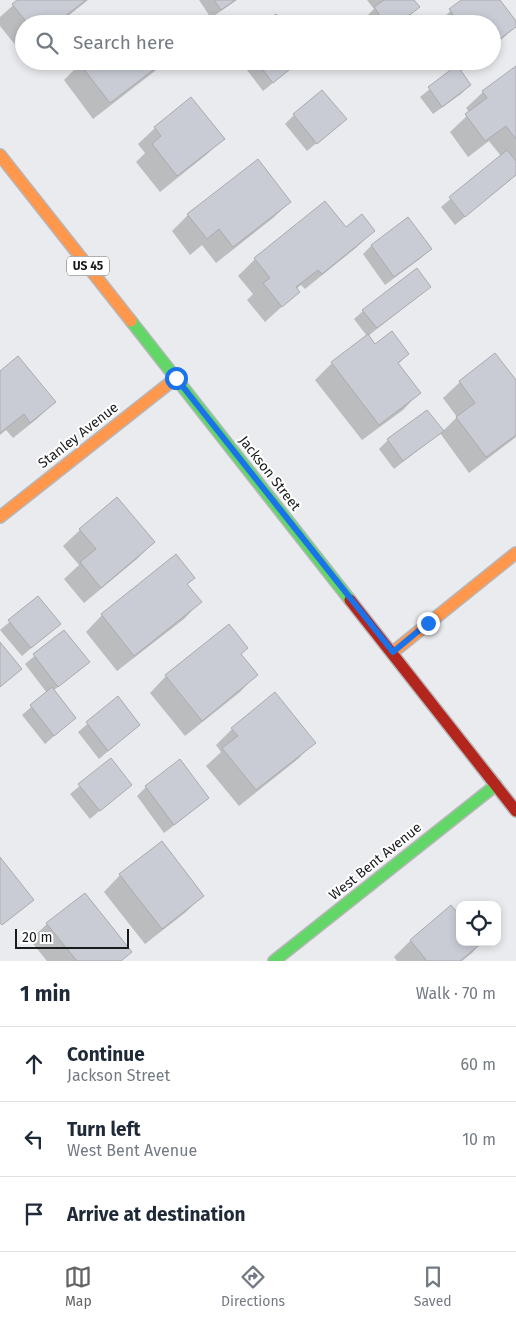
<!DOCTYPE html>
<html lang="en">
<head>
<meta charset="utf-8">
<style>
  body { margin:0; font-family:"Fira Sans",sans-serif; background:#f2f2f3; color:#1f2937 }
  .controls { position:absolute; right:15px; bottom:15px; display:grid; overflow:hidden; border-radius:10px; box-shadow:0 2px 8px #0003 }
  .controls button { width:45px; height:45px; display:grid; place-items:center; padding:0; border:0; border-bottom:1px solid #e0e1e3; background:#fff; color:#1f2937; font:25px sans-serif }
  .scale { position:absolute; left:15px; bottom:12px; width:114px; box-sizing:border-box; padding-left:5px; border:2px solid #1a1b1c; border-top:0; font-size:14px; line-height:18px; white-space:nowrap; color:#1a1b1c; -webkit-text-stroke:4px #fff; paint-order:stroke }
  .stop { position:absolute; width:15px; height:15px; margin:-11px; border:4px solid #1a73e8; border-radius:50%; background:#fff }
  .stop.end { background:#1a73e8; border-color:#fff; box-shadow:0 1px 5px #0008 }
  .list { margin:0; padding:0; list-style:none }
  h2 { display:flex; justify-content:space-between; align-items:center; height:65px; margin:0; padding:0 20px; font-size:21px }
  h2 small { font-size:16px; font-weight:400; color:#747a83 }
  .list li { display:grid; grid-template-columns:32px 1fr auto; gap:15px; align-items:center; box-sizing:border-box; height:75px; padding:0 20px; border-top:1px solid #e0e1e3 }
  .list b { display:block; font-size:19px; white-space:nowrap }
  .list p { margin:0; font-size:16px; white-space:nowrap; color:#747a83 }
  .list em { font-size:16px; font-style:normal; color:#747a83 }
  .icon { flex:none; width:28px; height:28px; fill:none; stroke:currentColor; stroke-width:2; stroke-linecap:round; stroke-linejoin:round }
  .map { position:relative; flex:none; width:516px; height:961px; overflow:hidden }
  .search { position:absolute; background:#fff; box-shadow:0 2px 8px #0003; left:15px; right:15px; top:15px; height:55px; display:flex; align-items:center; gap:12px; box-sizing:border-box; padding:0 18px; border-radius:28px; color:#747a83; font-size:19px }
  .sheet { height:290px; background:#fff }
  nav { display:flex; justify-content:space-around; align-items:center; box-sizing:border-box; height:70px; border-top:1px solid #e0e1e3; background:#fff; font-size:14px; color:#747a83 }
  nav a { display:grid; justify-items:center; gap:2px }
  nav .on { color:#636466 }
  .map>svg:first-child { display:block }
  .shadow { fill:#0003 }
  .building { fill:#c9ccd5; stroke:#ababae }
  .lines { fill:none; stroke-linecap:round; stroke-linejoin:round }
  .fast-casing { stroke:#b6b6b9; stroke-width:14 }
  .slow-casing { stroke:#b6b6b9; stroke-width:14 }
  .jam-casing { stroke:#b6b6b9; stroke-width:14 }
  .fast { stroke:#63d668; stroke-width:11 }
  .slow { stroke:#ff974d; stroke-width:11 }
  .jam { stroke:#b3261e; stroke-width:11 }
  .route { stroke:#1a73e8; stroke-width:6 }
  .labels { text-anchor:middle; stroke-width:4; stroke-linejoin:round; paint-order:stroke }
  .shield { fill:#fff; stroke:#5f5f60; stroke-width:1 }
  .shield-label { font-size:12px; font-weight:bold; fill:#1a1b1c }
  .street-label { font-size:14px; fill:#1a1b1c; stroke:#fff }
</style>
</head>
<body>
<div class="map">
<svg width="516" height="961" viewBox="0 0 516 961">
  <rect width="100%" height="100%" fill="#eaebee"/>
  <g class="shadow">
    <polygon points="19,0 88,0 58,24 24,24 24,50 21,52 0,26 0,17"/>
    <polygon points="199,0 237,0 211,18"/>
    <polygon points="367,0 413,0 418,7 401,24 359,24 374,9"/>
    <polygon points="463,0 498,0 516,23 516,26 492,48 492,24 436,24"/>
    <polygon points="83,61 166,61 155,71 93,119 64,80"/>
    <polygon points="240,61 300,61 263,91"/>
    <polygon points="429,61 441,61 437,64 430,63"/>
    <polygon points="443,61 474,61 460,72 470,85 461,94 433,114 420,97 451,72"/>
    <polygon points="516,67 516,160 514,161 516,163 516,175 455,225 441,207 501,156 489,141 468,157 450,132 470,113 466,108 483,92"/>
    <polygon points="294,115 345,119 307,151 285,124"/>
    <polygon points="155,128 223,139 206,155 160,192 136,162 145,153 138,144"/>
    <polygon points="290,202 273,218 216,263 202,245 190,255 172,231 188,215"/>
    <polygon points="325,203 346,229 373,231 357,247 305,289 301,285 296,289 298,292 265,322 247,300 253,294 238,276 255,259"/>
    <polygon points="372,245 430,249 421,258 385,285 363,254"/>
    <polygon points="429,287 420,295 368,336 375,346 408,354 397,365 419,393 403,410 362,440 315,380 332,363 367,336 354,319 363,311"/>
    <polygon points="495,355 516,382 516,437 469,473 440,433 394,469 379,449 388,440 442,432 457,417 443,398 460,382"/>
    <polygon points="0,372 54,402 38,418 13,438 6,430 0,435"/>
    <polygon points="117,499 154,542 137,559 84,603 64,579 79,565 63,546 80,530"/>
    <polygon points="193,578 186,585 200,602 184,619 117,671 86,632 102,615"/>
    <polygon points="38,598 50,632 22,656 0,630"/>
    <polygon points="64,631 88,662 53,691 75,718 45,744 22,715 47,693 25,664"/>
    <polygon points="240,655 256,675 240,692 185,736 150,693 166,676"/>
    <polygon points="118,698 139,725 99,759 78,732"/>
    <polygon points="232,729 314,742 298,759 239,806 206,766 221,752 216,745"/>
    <polygon points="111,760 130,785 90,819 70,794"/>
    <polygon points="180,761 208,798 199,806 164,833 137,796 146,787"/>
    <polygon points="120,875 202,896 186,912 145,944 104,892"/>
    <polygon points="451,907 460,942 482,942 472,953 462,961 397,961 394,957 410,941"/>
    <polygon points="47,924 130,952 121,961 47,961 30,940"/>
  </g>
  <g class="building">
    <polygon points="17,0 86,0 55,24 28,24 12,4"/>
    <polygon points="214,0 235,0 221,10"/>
    <polygon points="384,0 414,0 420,7 398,24 386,24 374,7"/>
    <polygon points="461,0 500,0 516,21 516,27 492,45 492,24 441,24 453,14 449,9"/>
    <polygon points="276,14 284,24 263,24"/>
    <polygon points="143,15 149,24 131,24"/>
    <polygon points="81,61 165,61 110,103 79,63"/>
    <polygon points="256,61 300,61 273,83"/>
    <polygon points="457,65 471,85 442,107 428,87"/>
    <polygon points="516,66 516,139 506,126 485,141 465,114 487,98 482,91"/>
    <polygon points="322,90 347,119 317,144 293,114"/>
    <polygon points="191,97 225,139 177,176 152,144 161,136 154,127"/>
    <polygon points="507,150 516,161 516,175 465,217 449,197"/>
    <polygon points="258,159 291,202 233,247 219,229 207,239 187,214"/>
    <polygon points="325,201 346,227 362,214 375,231 322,274 318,270 296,287 300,292 282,307 263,283 270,278 254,258"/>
    <polygon points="408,217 432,249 394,277 371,245"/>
    <polygon points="417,268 431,287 377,328 362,310"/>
    <polygon points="392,331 409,354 398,363 421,393 379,425 331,362 368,334 375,344"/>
    <polygon points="495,353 516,380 516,435 486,457 456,417 475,403 459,381"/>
    <polygon points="18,356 56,402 30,423 24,414 0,433 0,371"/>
    <polygon points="427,410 444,431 403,461 387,439"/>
    <polygon points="117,497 155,542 101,588 80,562 96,549 79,529"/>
    <polygon points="176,554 195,578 187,584 202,602 134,656 101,614"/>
    <polygon points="38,596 61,624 31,648 8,620"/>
    <polygon points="229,624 248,648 241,654 258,675 202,721 165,675"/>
    <polygon points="64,630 90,662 58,687 33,654"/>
    <polygon points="0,642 22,669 0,687"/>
    <polygon points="52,687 76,718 54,736 30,705"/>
    <polygon points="275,692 316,743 256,790 222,748 238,736 231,728"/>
    <polygon points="118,696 140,725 108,751 86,722"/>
    <polygon points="111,758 132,785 100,811 78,784"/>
    <polygon points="180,759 209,798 174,825 145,786"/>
    <polygon points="162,841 204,896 162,929 119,874"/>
    <polygon points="0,857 34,900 2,925 0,923"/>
    <polygon points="85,893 132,952 121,961 77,961 46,923"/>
    <polygon points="451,905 460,916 460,942 483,942 460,961 427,961 410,940"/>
  </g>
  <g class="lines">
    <defs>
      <g id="fast">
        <polyline points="131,321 350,600"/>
        <polyline points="274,961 496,785"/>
      </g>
      <g id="slow">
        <polyline points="0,155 131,321"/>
        <polyline points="0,517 176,378"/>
        <polyline points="393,652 516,553"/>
      </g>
      <polyline id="jam" points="350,600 516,811"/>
    </defs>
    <use href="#fast" class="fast-casing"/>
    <use href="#slow" class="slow-casing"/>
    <use href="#jam" class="jam-casing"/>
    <use href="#fast" class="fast"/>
    <use href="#slow" class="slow"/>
    <use href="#jam" class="jam"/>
  </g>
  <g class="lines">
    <polyline class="route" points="176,378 393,652 428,623"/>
  </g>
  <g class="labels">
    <rect class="shield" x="67" y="256.5" width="42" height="19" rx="4"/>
    <g class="shield-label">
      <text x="88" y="270">US 45</text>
    </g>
    <g class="street-label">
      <text transform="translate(78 435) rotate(-38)" y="5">Stanley Avenue</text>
      <text transform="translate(270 473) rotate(52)" y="5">Jackson Street</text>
      <text transform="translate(375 861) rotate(-39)" y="5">West Bent Avenue</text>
    </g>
  </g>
</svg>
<div class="controls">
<button><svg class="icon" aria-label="locate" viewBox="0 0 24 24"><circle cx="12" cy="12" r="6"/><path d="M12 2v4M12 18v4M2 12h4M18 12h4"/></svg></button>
</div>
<div class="scale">20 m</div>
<div class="stop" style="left:176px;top:378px"></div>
<div class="stop end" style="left:428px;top:623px"></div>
<div class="search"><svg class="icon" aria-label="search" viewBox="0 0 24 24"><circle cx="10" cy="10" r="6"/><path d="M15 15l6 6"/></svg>Search here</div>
</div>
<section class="sheet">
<h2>1 min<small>Walk · 70 m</small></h2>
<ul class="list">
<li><svg class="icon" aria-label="ahead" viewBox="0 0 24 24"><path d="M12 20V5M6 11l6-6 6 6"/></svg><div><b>Continue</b><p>Jackson Street</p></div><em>60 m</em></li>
<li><svg class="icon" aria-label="left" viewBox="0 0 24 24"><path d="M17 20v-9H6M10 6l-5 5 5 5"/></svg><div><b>Turn left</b><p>West Bent Avenue</p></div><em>10 m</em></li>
<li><svg class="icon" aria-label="arrive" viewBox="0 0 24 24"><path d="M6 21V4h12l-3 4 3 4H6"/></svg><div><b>Arrive at destination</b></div></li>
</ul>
</section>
<nav>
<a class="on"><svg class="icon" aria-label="map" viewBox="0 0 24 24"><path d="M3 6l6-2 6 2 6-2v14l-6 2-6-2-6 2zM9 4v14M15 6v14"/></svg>Map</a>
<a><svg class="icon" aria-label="directions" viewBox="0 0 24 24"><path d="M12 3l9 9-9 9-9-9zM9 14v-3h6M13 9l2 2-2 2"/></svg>Directions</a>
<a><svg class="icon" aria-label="saved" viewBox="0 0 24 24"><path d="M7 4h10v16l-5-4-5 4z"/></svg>Saved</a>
</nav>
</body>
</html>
